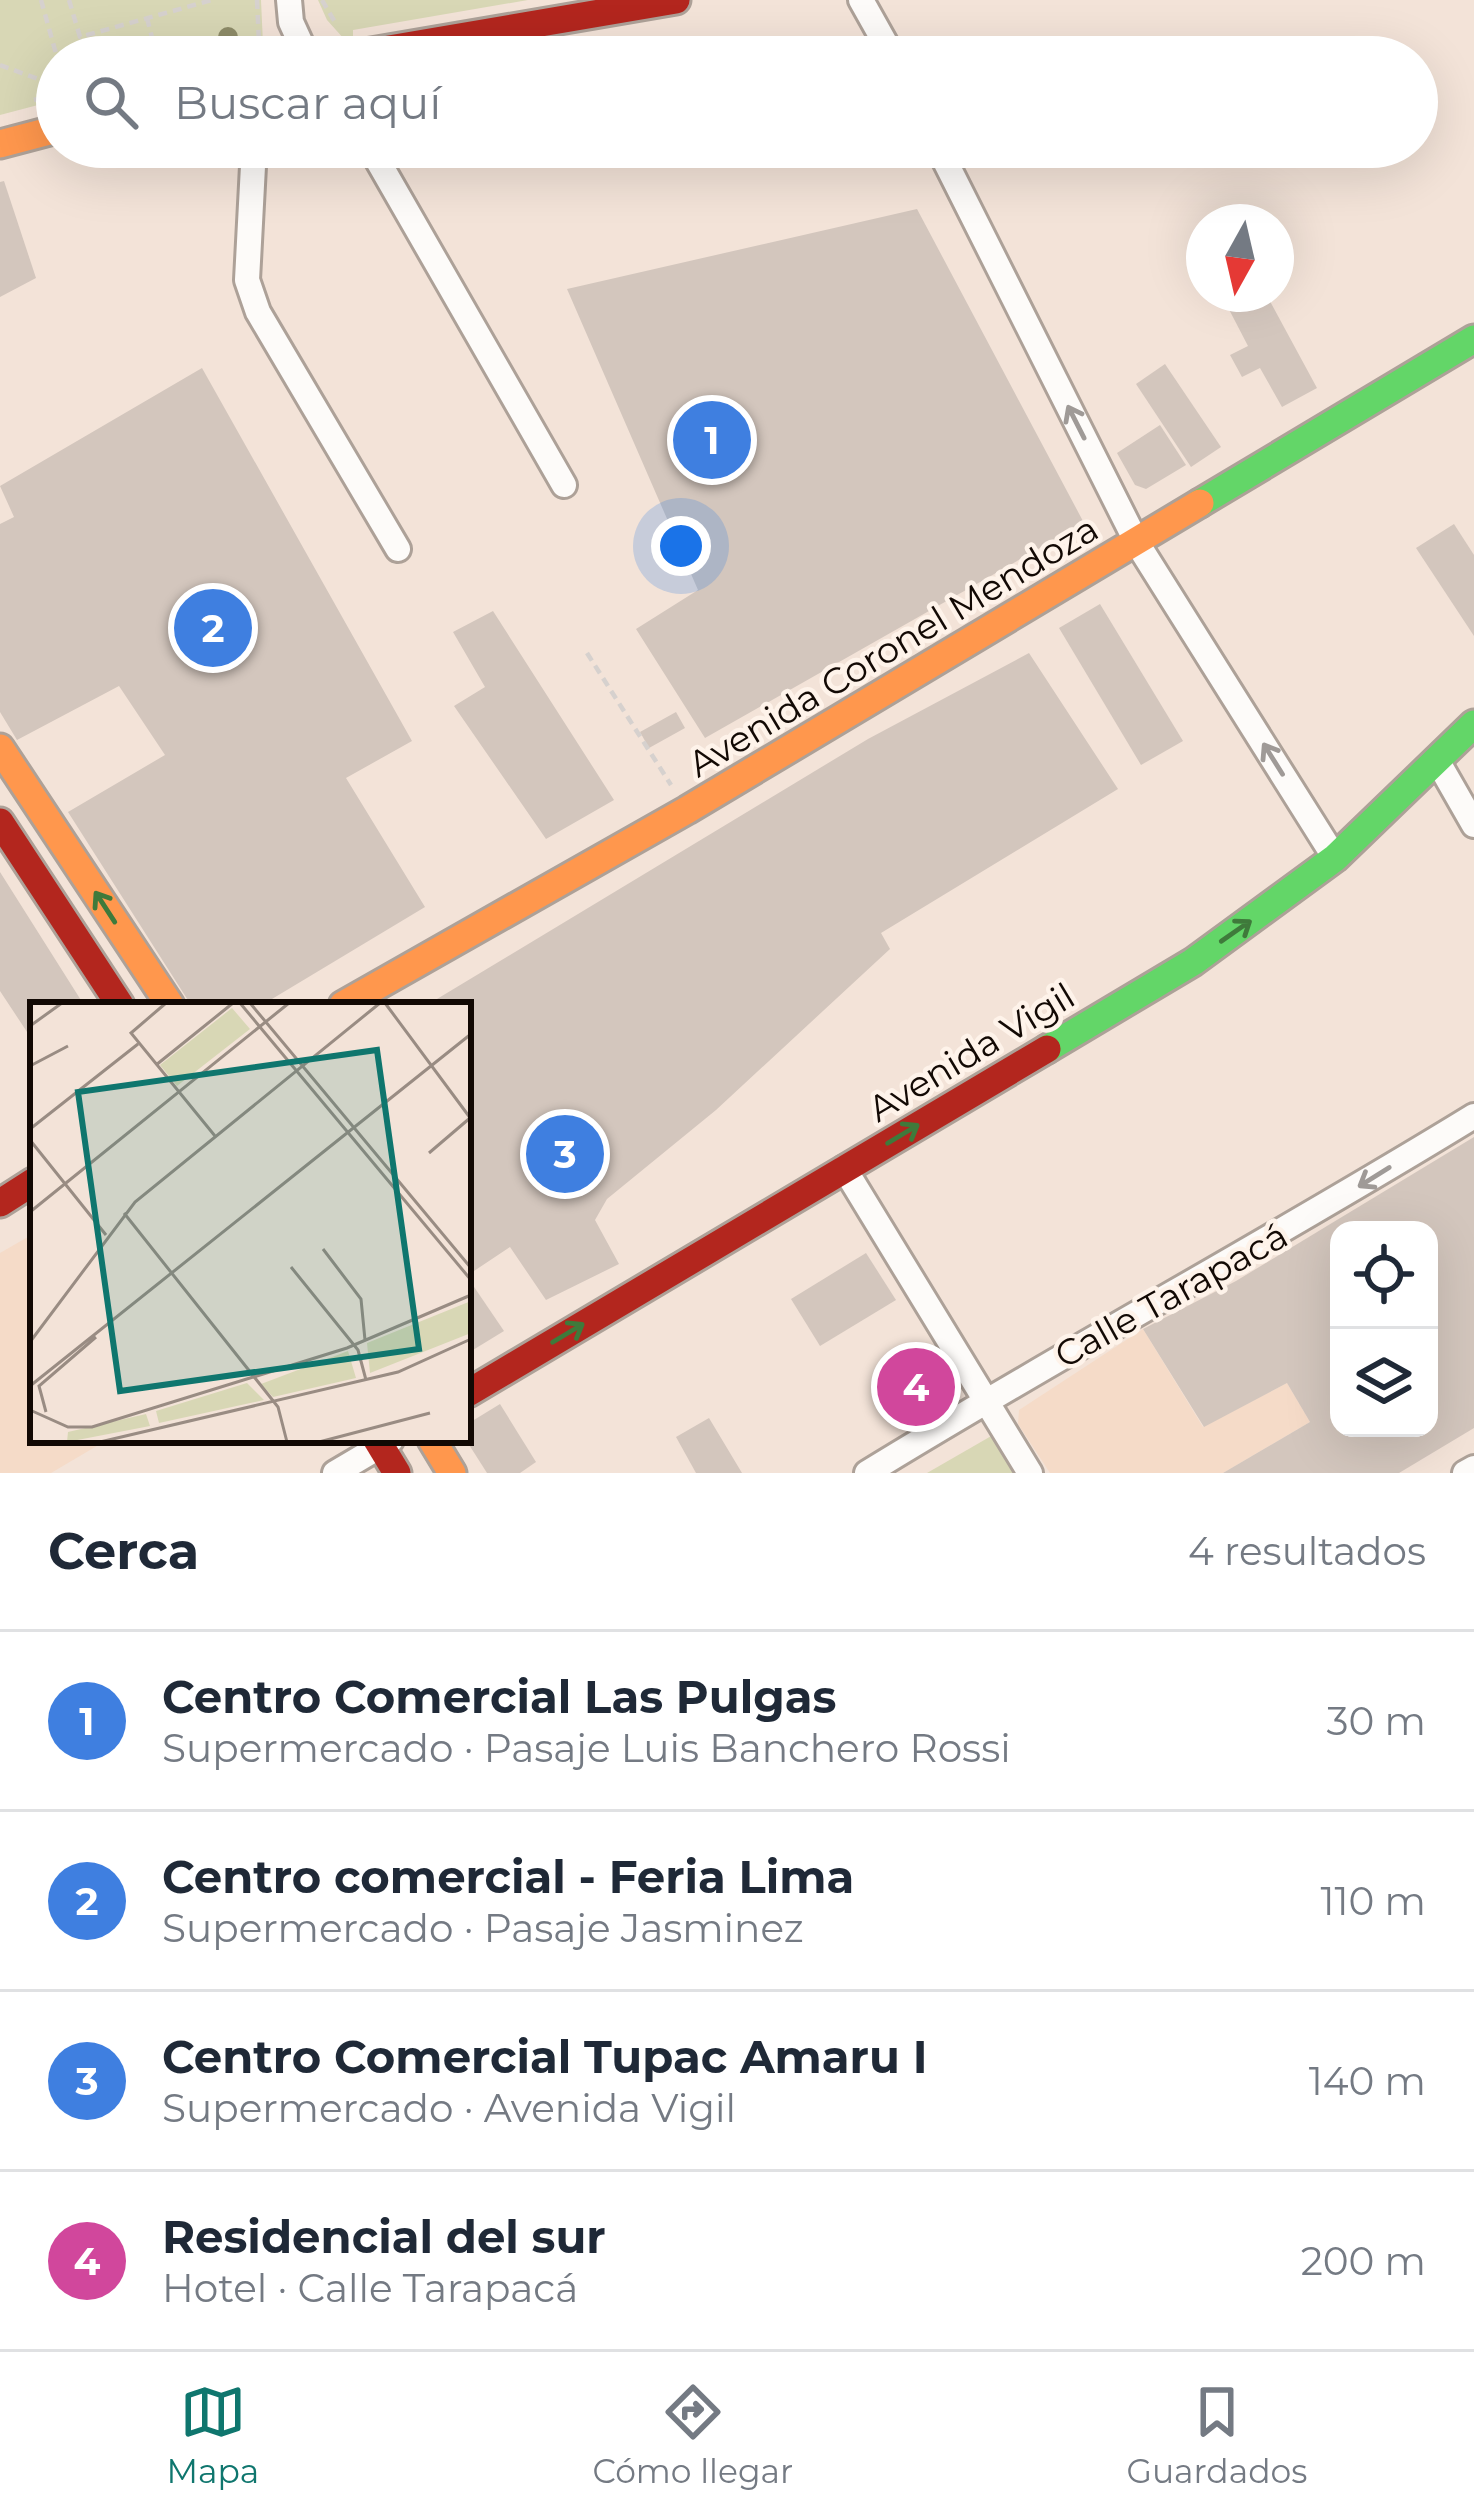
<!DOCTYPE html>
<html lang="es">
<head>
<meta charset="utf-8">
<style>
  body { margin:0; font-family:Montserrat,sans-serif; background:#f2f2f3; color:#1f2937 }
  .controls { position:absolute; right:36px; bottom:36px; display:grid; overflow:hidden; border-radius:24px; box-shadow:0 12px 48px #0002 }
  .controls button { width:108px; height:108px; display:grid; place-items:center; padding:0; border:0; border-bottom:3px solid #e0e1e3; background:#fff; color:#1f2937; font:60px sans-serif }
  .compass { position:absolute; left:1186px; top:204px; width:108px; height:108px; border-radius:50%; background:#fff; box-shadow:0 12px 48px #0002; rotate:188deg }
  .you { position:absolute; left:681px; top:546px; width:42px; height:42px; margin:-30px; border:9px solid #fff; border-radius:50%; background:#1a73e8; box-shadow:0 0 0 18px #1a73e833 }
  .badge { display:grid; place-items:center; width:78px; height:78px; border-radius:50%; background:#0f766e; color:#fff; font-size:39px; font-weight:700 }
  .pin { position:absolute; translate:-50% -50%; border:6px solid #fff; box-shadow:0 3px 12px #0006 }
  .list { margin:0; padding:0; list-style:none }
  h2 { display:flex; justify-content:space-between; align-items:center; height:156px; margin:0; padding:0 48px; font-size:51px }
  h2 small { font-size:39px; font-weight:400; color:#747a83 }
  .list li { display:grid; grid-template-columns:78px 1fr auto; gap:36px; align-items:center; box-sizing:border-box; height:180px; padding:0 48px; border-top:3px solid #e0e1e3 }
  .list b { display:block; font-size:45px; white-space:nowrap }
  .list p { margin:0; font-size:39px; white-space:nowrap; color:#747a83 }
  .list em { font-size:39px; font-style:normal; color:#747a83 }
  .icon { flex:none; width:66px; height:66px; fill:none; stroke:currentColor; stroke-width:2; stroke-linecap:round; stroke-linejoin:round }
  .map { position:relative; flex:none; width:1474px; height:1473px; overflow:hidden }
  .search { position:absolute; background:#fff; box-shadow:0 12px 48px #0002; left:36px; right:36px; top:36px; height:132px; display:flex; align-items:center; gap:30px; box-sizing:border-box; padding:0 42px; border-radius:66px; color:#747a83; font-size:45px }
  .sheet { height:876px; background:#fff }
  nav { display:flex; justify-content:space-around; align-items:center; box-sizing:border-box; height:168px; border-top:3px solid #e0e1e3; background:#fff; font-size:33px; color:#747a83 }
  nav a { display:grid; justify-items:center; gap:6px }
  nav .on { color:#0f766e }
  .map>svg:first-child { display:block }
  .built { fill:#f5dbc8 }
  .park { fill:#d8d7b5 }
  .building { fill:#d3c6bd; fill-rule:evenodd }
  .lines { fill:none; stroke-linecap:round; stroke-linejoin:round }
  .street-casing { stroke:#ada198; stroke-width:30 }
  .fast-casing { stroke:#ada198; stroke-width:33 }
  .slow-casing { stroke:#ada198; stroke-width:33 }
  .jam-casing { stroke:#ada198; stroke-width:33 }
  .path { stroke:#d6d1ce; stroke-width:4.5; stroke-dasharray:9 6; stroke-linecap:butt }
  .street { stroke:#fdfbf9; stroke-width:24 }
  .fast { stroke:#63d668; stroke-width:27 }
  .slow { stroke:#ff974d; stroke-width:27 }
  .jam { stroke:#b3261e; stroke-width:27 }
  .tree { fill:#8d8b68 }
  .oneway { stroke:#9f9a97 }
  .oneway2 { stroke:#3f7a3b }
  .labels { text-anchor:middle; stroke-width:9; stroke-linejoin:round; paint-order:stroke }
  .street-label { font-size:36px; fill:#120904; stroke:#fef3ea }
  .inset-road { fill:none; stroke:#998c83; stroke-width:3 }
  .view { fill:#0f766e; fill-opacity:0.15; stroke:#0f766e; stroke-width:6 }
  .inset-edge { fill:none; stroke:#120904; stroke-width:6 }
</style>
</head>
<body>
<div class="map">
<svg width="1474" height="1473" viewBox="0 0 1474 1473">
  <rect width="100%" height="100%" fill="#f3e3d8"/>
  <g class="built">
    <polygon points="33,1234 33,1440 107,1440 51,1473 0,1473 0,1253"/>
    <polygon points="1143,1329 1203,1427 1287,1383 1310,1422 1223,1473 1050,1473 1018,1424 1019,1410"/>
  </g>
  <g class="park">
    <polygon points="0,0 261,0 263,44 258,57 248,57 246,53 229,57 57,57 57,100 0,115"/>
    <polygon points="318,0 528,0 353,30 353,38 345,40 327,20"/>
    <polygon points="993,1435 1016,1473 927,1473"/>
  </g>
  <g class="building">
    <polygon points="4,181 36,278 0,297 0,182"/>
    <polygon points="917,209 1084,523 705,738 636,629 698,590 567,289"/>
    <polygon points="1204,230 1204,263 1190,238"/>
    <polygon points="1221,294 1266,294 1317,388 1282,407 1260,368 1242,377 1230,355 1248,346"/>
    <polygon points="1165,364 1221,447 1191,467 1136,384"/>
    <polygon points="202,368 412,741 346,778 425,907 262,1005 191,1005 68,812 165,755 119,686 17,740 0,712 0,524 14,517 0,486"/>
    <polygon points="1160,425 1186,465 1146,489 1135,485 1117,453"/>
    <polygon points="1454,524 1474,555 1474,636 1416,548"/>
    <polygon points="1100,604 1183,741 1141,765 1059,628"/>
    <polygon points="493,611 614,800 546,839 454,706 485,687 453,632"/>
    <polygon points="1029,653 1118,789 881,933 890,949 716,1110 607,1199 595,1220 619,1264 546,1300 510,1247 468,1275 468,1005 427,1005 868,739"/>
    <polygon points="676,712 685,728 649,748 640,732"/>
    <polygon points="0,872 84,1005 33,1005 33,1041 0,991"/>
    <path d="M1474 1137V1428L1399 1473H1223L1310 1422 1287 1383 1204 1427 1143 1329 1236 1281ZM1339 1230H1429V1428H1339Z"/>
    <polygon points="866,1253 896,1300 820,1346 791,1299"/>
    <polygon points="468,1278 504,1331 468,1353"/>
    <polygon points="923,1350 949,1396 908,1421 882,1378"/>
    <polygon points="500,1404 536,1462 520,1473 487,1473 466,1440 469,1423"/>
    <polygon points="709,1418 742,1473 696,1473 676,1437"/>
  </g>
  <g class="lines">
    <defs>
      <g id="street">
        <polyline points="289,0 291,22 307,57"/>
        <polyline points="861,0 893,57"/>
        <polyline points="254,147 247,280 258,312 398,549"/>
        <polyline points="370,147 564,485"/>
        <polyline points="938,147 1137,543 1335,858"/>
        <polyline points="1438,762 1474,825"/>
        <polyline points="844,1168 1030,1473"/>
        <polyline points="335,1473 391,1440"/>
        <path d="M867 1473C1067 1350 1274 1239 1474 1116"/>
        <polyline points="1465,1473 1474,1468"/>
      </g>
      <g id="fast">
        <polyline points="1200,503 1474,339"/>
        <polyline points="1047,1049 1193,962 1335,858 1474,724"/>
      </g>
      <g id="slow">
        <polyline points="0,144 57,129"/>
        <polyline points="0,748 170,1005"/>
        <polyline points="343,1005 687,810 1200,503"/>
        <polyline points="432,1440 452,1473"/>
      </g>
      <g id="jam">
        <polyline points="342,57 676,0"/>
        <polyline points="0,822 120,1005"/>
        <polyline points="0,1203 33,1182"/>
        <polyline points="468,1393 1047,1049"/>
        <polyline points="377,1440 397,1473"/>
      </g>
    </defs>
    <use href="#street" class="street-casing"/>
    <use href="#fast" class="fast-casing"/>
    <use href="#slow" class="slow-casing"/>
    <use href="#jam" class="jam-casing"/>
    <g class="path">
      <polyline points="41,0 57,57"/>
      <polyline points="69,0 80,37 212,0"/>
      <polyline points="257,0 259,42"/>
      <polyline points="322,0 336,24"/>
      <polyline points="147,18 157,57"/>
      <polyline points="208,57 263,44"/>
      <polyline points="0,65 57,86"/>
      <polyline points="34,100 57,94"/>
      <polyline points="587,653 671,785"/>
    </g>
    <use href="#street" class="street"/>
    <use href="#fast" class="fast"/>
    <use href="#slow" class="slow"/>
    <use href="#jam" class="jam"/>
  </g>
  <circle class="tree" cx="228" cy="37" r="10"/>
  <defs><path id="oneway-shaft" d="M-6 0H5M1.5-3L5.5 0L1.5 3" fill="none" stroke-width="1.6" stroke-linecap="round" stroke-linejoin="round" transform="scale(3)"/></defs>
  <g class="oneway">
    <use href="#oneway-shaft" transform="translate(1076 422) rotate(-117)"/>
    <use href="#oneway-shaft" transform="translate(1273 759) rotate(-122)"/>
    <use href="#oneway-shaft" transform="translate(1374 1177) rotate(148)"/>
  </g>
  <g class="oneway2">
    <use href="#oneway-shaft" transform="translate(105 907) rotate(-123)"/>
    <use href="#oneway-shaft" transform="translate(1236 931) rotate(-35)"/>
    <use href="#oneway-shaft" transform="translate(903 1134) rotate(-31)"/>
    <use href="#oneway-shaft" transform="translate(568 1333) rotate(-31)"/>
  </g>
  <g class="labels">
    <g class="street-label">
      <text transform="translate(893 646) rotate(-31)" y="13">Avenida Coronel Mendoza</text>
      <text transform="translate(971 1052) rotate(-31)" y="13">Avenida Vigil</text>
      <text transform="translate(1171 1295) rotate(-29)" y="13">Calle Tarapacá</text>
    </g>
  </g>
  <g transform="translate(30 1002)">
    <rect width="441" height="441" fill="#f3e3d8"/>
    <path d="M202 6 220 27 147 84 130 63ZM441 299V331L340 371 337 341ZM318 349 326 376 243 395 231 382ZM217 381 234 398 129 421 126 409ZM116 412 120 424 37 440 38 430Z" fill="#d8d7b5"/>
    <path class="inset-road" d="M136 1 101 31 185 134M210 1 441 278M220 1 441 266M355 1 441 117M0 24 32 1M126 63 203 1M0 64 38 44M0 127 108 42M0 138 76 233M399 151 440 116M0 210 259 1M94 211 248 405 257 440M293 247 331 297 335 338M261 265 328 348 336 378M0 340 105 200 350 1M0 384 441 32M0 408 38 425H62L317 346 441 293M16 410 9 384 66 335M70 440 368 370 441 337M289 440 400 411"/>
    <path class="view" d="M347 48 389 347 90 389 48 90Z"/>
    <rect width="441" height="441" class="inset-edge"/>
  </g>
</svg>
<div class="controls">
<button><svg class="icon" aria-label="locate" viewBox="0 0 24 24"><circle cx="12" cy="12" r="6"/><path d="M12 2v4M12 18v4M2 12h4M18 12h4"/></svg></button>
<button><svg class="icon" aria-label="layers" viewBox="0 0 24 24"><path d="M12 4l9 5-9 5-9-5zM3 14l9 5 9-5"/></svg></button>
</div>
<svg class="compass" viewBox="-18 -18 36 36"><path d="M0-13l5 13h-10z" fill="#e53935"/><path d="M0 13l5-13h-10z" fill="#747a83"/></svg>
<div class="you"></div>
<div class="pin badge" style="left:712px;top:440px;background:#3f7fe0">1</div>
<div class="pin badge" style="left:213px;top:628px;background:#3f7fe0">2</div>
<div class="pin badge" style="left:565px;top:1154px;background:#3f7fe0">3</div>
<div class="pin badge" style="left:916px;top:1387px;background:#d1479c">4</div>
<div class="search"><svg class="icon" aria-label="search" viewBox="0 0 24 24"><circle cx="10" cy="10" r="6"/><path d="M15 15l6 6"/></svg>Buscar aquí</div>
</div>
<section class="sheet">
<h2>Cerca<small>4 resultados</small></h2>
<ul class="list">
<li><span class="badge" style="background:#3f7fe0">1</span><div><b>Centro Comercial Las Pulgas</b><p>Supermercado · Pasaje Luis Banchero Rossi</p></div><em>30 m</em></li>
<li><span class="badge" style="background:#3f7fe0">2</span><div><b>Centro comercial - Feria Lima</b><p>Supermercado · Pasaje Jasminez</p></div><em>110 m</em></li>
<li><span class="badge" style="background:#3f7fe0">3</span><div><b>Centro Comercial Tupac Amaru I</b><p>Supermercado · Avenida Vigil</p></div><em>140 m</em></li>
<li><span class="badge" style="background:#d1479c">4</span><div><b>Residencial del sur</b><p>Hotel · Calle Tarapacá</p></div><em>200 m</em></li>
</ul>
</section>
<nav>
<a class="on"><svg class="icon" aria-label="map" viewBox="0 0 24 24"><path d="M3 6l6-2 6 2 6-2v14l-6 2-6-2-6 2zM9 4v14M15 6v14"/></svg>Mapa</a>
<a><svg class="icon" aria-label="directions" viewBox="0 0 24 24"><path d="M12 3l9 9-9 9-9-9zM9 14v-3h6M13 9l2 2-2 2"/></svg>Cómo llegar</a>
<a><svg class="icon" aria-label="saved" viewBox="0 0 24 24"><path d="M7 4h10v16l-5-4-5 4z"/></svg>Guardados</a>
</nav>
</body>
</html>
